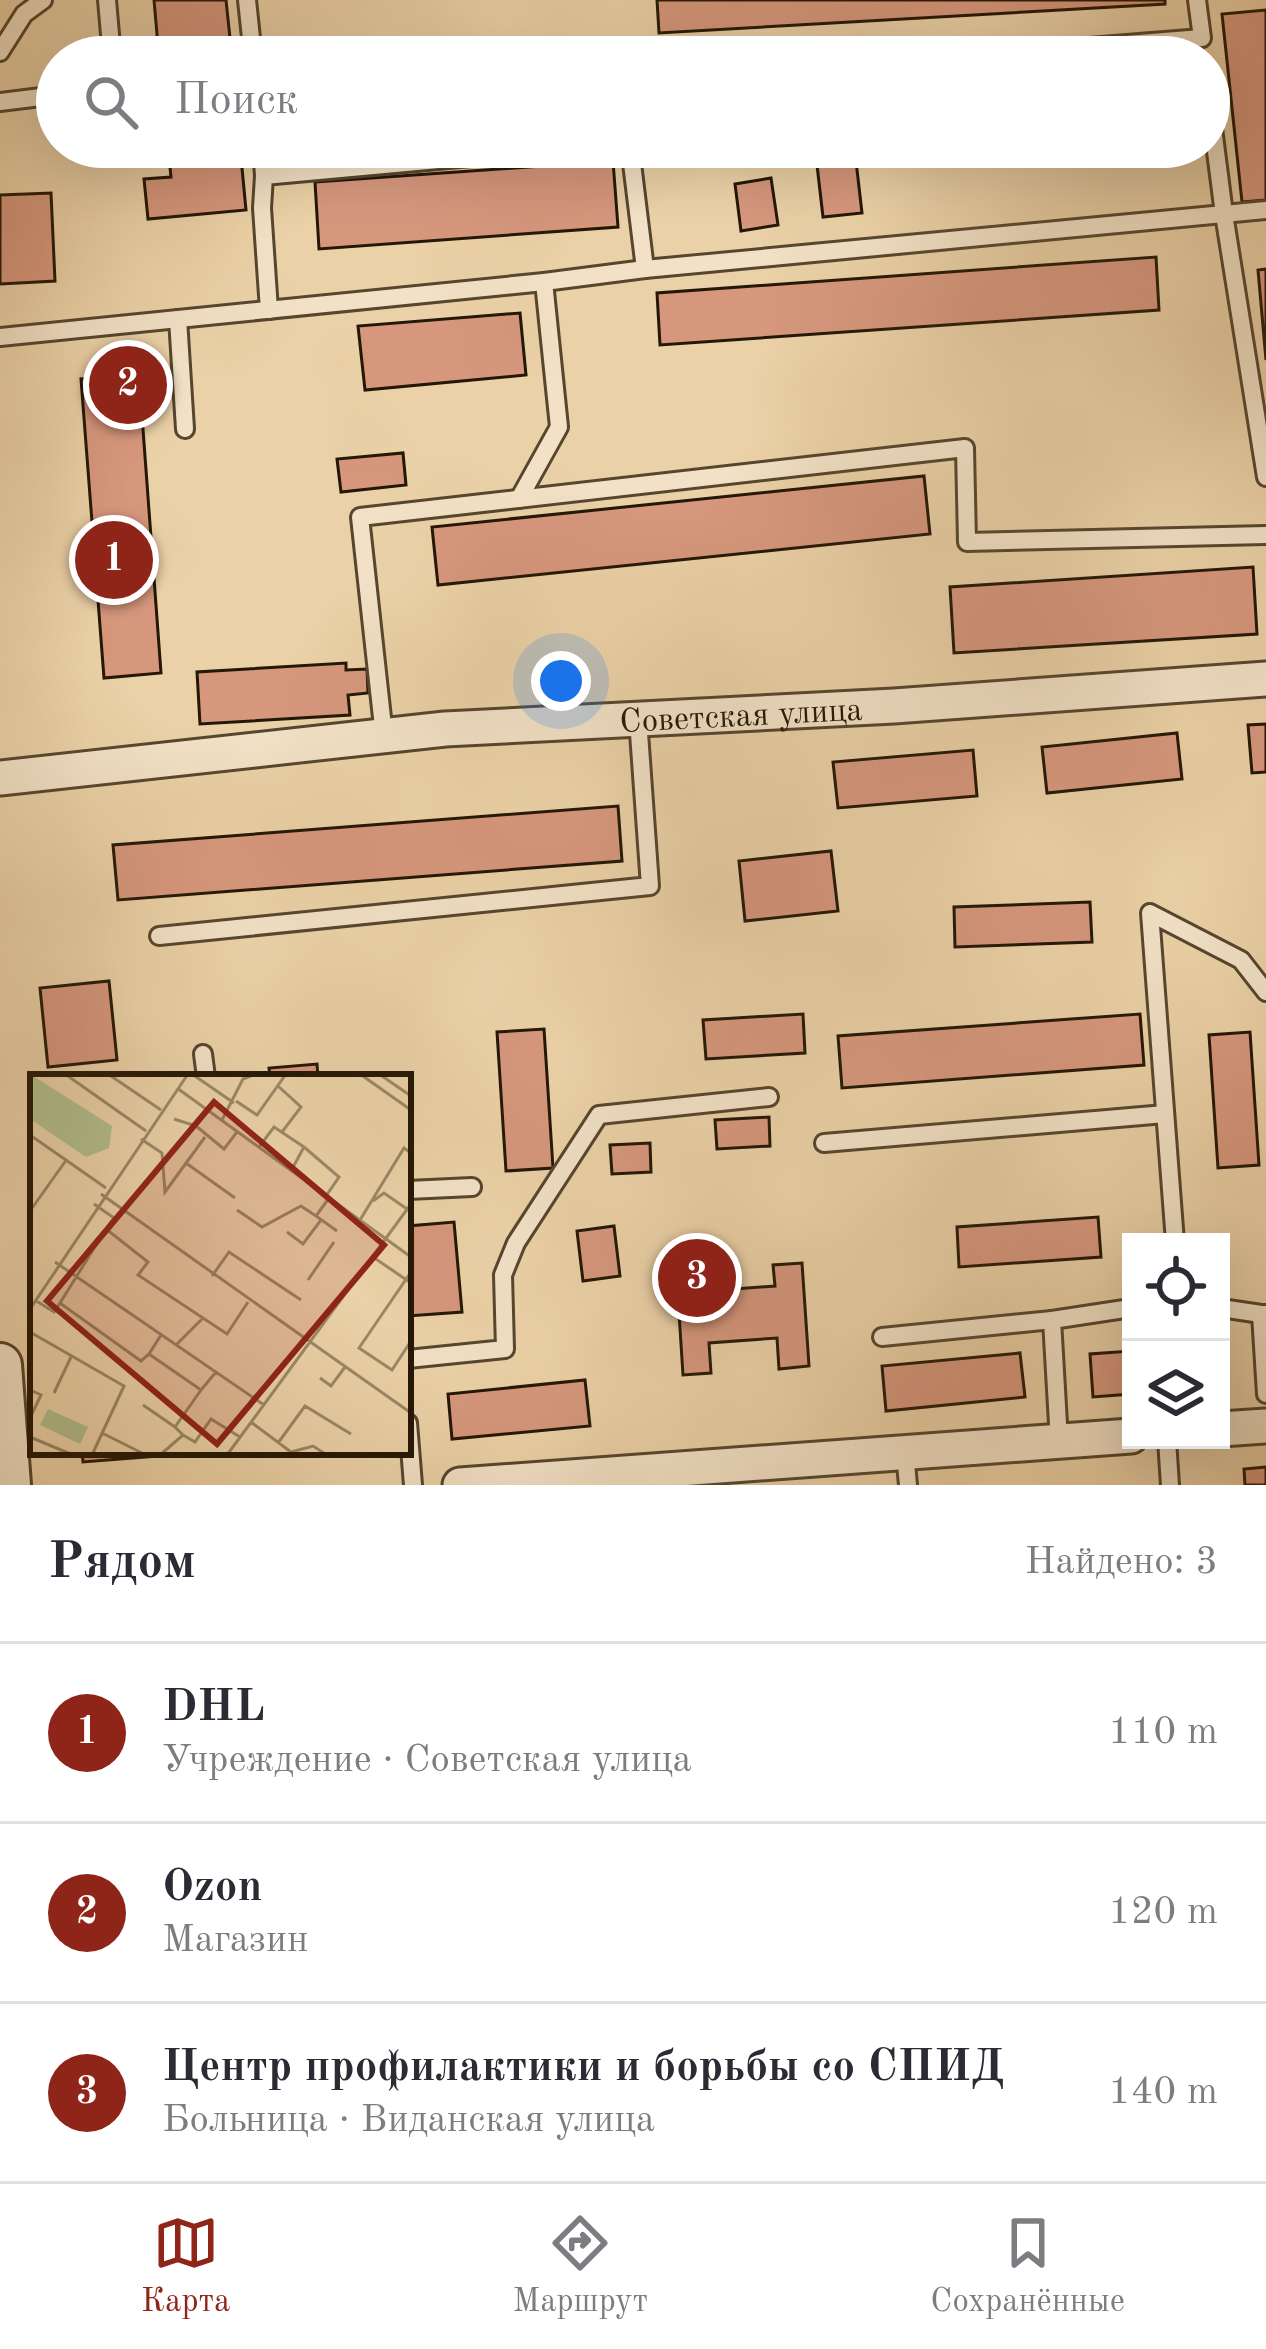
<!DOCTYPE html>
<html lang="ru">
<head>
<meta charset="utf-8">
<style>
  body { margin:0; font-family:"Old Standard TT",serif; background:#f7f7f7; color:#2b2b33 }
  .controls { position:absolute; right:36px; bottom:36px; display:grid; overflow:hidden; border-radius:0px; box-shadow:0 12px 48px #0002 }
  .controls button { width:108px; height:108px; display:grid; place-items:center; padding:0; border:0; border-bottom:3px solid #e1e1e2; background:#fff; color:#2b2b33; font:60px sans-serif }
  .you { position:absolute; left:561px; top:681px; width:42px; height:42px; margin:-30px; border:9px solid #fff; border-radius:50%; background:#1a73e8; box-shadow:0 0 0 18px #1a73e833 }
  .badge { display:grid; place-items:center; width:78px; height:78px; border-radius:50%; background:#8f2418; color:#fff; font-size:39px; font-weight:700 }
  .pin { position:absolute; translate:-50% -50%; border:6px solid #fff; box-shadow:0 3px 12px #0006 }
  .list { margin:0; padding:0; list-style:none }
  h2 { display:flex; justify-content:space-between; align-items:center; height:156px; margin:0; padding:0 48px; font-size:51px }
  h2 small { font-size:39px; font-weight:400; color:#7c7c81 }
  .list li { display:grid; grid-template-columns:78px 1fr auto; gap:36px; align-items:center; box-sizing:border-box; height:180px; padding:0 48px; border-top:3px solid #e1e1e2 }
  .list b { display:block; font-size:45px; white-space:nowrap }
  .list p { margin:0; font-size:39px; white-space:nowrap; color:#7c7c81 }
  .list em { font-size:39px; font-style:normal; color:#7c7c81 }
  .icon { flex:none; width:66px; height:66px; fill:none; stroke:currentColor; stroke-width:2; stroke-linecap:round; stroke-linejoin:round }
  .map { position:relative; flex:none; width:1266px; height:1485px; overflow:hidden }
  .search { position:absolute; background:#fff; box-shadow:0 12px 48px #0002; left:36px; right:36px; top:36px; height:132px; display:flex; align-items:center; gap:30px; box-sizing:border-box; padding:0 42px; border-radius:66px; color:#7c7c81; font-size:45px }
  .sheet { height:696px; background:#fff }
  nav { display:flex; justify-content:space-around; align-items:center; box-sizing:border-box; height:168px; border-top:3px solid #e1e1e2; background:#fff; font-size:33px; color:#7c7c81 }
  nav a { display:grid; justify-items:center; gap:6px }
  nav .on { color:#8f2418 }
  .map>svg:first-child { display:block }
  .building { fill:#d6977d; stroke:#241706; stroke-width:3 }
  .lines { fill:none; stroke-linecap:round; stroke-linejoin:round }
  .service-casing { stroke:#56462e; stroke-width:22 }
  .minor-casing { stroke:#56462e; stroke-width:39 }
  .tertiary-casing { stroke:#56462e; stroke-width:48 }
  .service { stroke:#f2e1c6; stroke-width:16 }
  .minor { stroke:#f2e1c6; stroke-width:33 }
  .tertiary { stroke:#f2e1c6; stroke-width:42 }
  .labels { text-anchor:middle; stroke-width:9; stroke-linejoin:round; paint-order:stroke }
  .street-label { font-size:33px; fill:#241706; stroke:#f2e1c6 }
  .inset-road { fill:none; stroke:#9b8767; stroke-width:3 }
  .view { fill:#8f2418; fill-opacity:0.15; stroke:#8f2418; stroke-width:6 }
  .inset-edge { fill:none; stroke:#241706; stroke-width:6 }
</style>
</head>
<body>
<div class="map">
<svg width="1266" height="1485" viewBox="0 0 1266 1485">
  <rect width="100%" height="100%" fill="#ebd1a7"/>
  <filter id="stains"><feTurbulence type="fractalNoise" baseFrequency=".00167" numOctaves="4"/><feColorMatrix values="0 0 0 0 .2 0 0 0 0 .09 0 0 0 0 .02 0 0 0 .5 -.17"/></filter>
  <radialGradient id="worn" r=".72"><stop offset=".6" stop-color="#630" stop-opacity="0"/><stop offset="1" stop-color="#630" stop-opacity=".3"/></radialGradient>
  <g class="building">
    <polygon points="154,0 226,0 232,57 159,57"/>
    <polygon points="657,0 1165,0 1165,4 659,33"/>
    <polygon points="1266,10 1266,200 1242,202 1222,14"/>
    <polygon points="168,147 240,147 246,210 148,219 144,179 171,177"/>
    <polygon points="613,161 618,227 319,249 315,182"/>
    <polygon points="856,161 862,213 823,217 817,165"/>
    <polygon points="771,178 778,225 741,231 735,184"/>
    <polygon points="51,193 55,281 0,284 0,195"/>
    <polygon points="1156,257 1159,310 660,345 657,293"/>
    <polygon points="1266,269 1266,360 1258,270"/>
    <polygon points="520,313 526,375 365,390 358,326"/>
    <polygon points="139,375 161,673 104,678 81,379"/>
    <polygon points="403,453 406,485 341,492 337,459"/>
    <polygon points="924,476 930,534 438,585 432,527"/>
    <polygon points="1253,567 1257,634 954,653 950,587"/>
    <polygon points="346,663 346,670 367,669 368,693 348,695 350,715 200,724 197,672"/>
    <polygon points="1266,724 1266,772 1252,773 1248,725"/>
    <polygon points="1177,733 1182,779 1047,793 1042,747"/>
    <polygon points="973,750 977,796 838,808 833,762"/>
    <polygon points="618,806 622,861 118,900 113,845"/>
    <polygon points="831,851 838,911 745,921 739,861"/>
    <polygon points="1090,902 1092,942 955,947 954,907"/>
    <polygon points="109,981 117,1060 48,1067 40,988"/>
    <polygon points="803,1014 805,1053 706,1059 703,1020"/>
    <polygon points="1140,1014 1144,1065 842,1088 838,1036"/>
    <polygon points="544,1029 553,1168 506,1171 497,1032"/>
    <polygon points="1250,1032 1259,1165 1218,1168 1209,1035"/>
    <polygon points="317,1064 318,1077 270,1077 269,1068"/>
    <polygon points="769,1117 770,1146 717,1149 715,1120"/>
    <polygon points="650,1143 651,1172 612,1174 610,1145"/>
    <polygon points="1098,1217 1101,1257 959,1267 957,1227"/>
    <polygon points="454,1222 462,1312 408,1316 408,1226"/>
    <polygon points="614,1226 620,1276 583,1281 577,1231"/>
    <polygon points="802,1263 809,1366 779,1369 777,1338 709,1343 711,1373 683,1375 676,1266 707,1264 708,1291 775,1286 773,1265"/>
    <polygon points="1131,1351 1131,1394 1093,1397 1090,1354"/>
    <polygon points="1020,1353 1025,1397 886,1411 882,1366"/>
    <polygon points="585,1380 590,1426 452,1439 448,1394"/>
    <polygon points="82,1452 170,1452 170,1455 83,1462"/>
    <polygon points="1266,1467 1266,1485 1245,1485 1244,1469"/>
  </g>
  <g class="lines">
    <defs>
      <g id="service">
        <polyline points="107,0 112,57"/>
        <polyline points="247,0 253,57"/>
        <polyline points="0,52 24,14 43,0"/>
        <polyline points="961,57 1202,38 1197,0"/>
        <polyline points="1209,97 1224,214 1266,477"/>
        <polyline points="0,102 57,95"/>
        <polyline points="262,147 264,176"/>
        <polyline points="630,147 645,269"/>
        <polyline points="269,310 262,208 264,176 582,147"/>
        <polyline points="178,319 185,429"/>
        <polyline points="0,337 544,282 645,269 1266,210"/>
        <polyline points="519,499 559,427 544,282"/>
        <polyline points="384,736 360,517 965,448 967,542 1266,535"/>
        <polyline points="159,936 650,886 638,719"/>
        <polyline points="203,1054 206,1077"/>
        <polyline points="824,1143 1165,1114"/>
        <polyline points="408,1190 472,1187"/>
        <polyline points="1175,1242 1150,913 1241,960 1266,992"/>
        <polyline points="1221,1308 1261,1314"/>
        <polyline points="1266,1314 1261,1314 1266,1394"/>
        <polyline points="882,1337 1052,1320"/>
        <polyline points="408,1359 505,1349 503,1275 516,1243 599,1115 769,1097"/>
        <polyline points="408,1423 413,1485"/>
        <polyline points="1167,1440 1170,1485"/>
        <polyline points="1059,1441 1052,1320 1131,1308"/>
        <polyline points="905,1453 908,1485"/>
      </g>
      <g id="minor">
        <path id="s1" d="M0 778 445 729 894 706 1266 679"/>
        <polyline points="1221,1429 1266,1426"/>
        <polyline points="460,1485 1131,1436"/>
      </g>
      <polyline id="tertiary" points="0,1365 9,1485"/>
    </defs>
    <use href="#service" class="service-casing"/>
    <use href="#minor" class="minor-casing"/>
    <use href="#tertiary" class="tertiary-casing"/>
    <use href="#service" class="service"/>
    <use href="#minor" class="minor"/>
    <use href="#tertiary" class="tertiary"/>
  </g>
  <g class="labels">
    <g class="street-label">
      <text dy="12" stroke="none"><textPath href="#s1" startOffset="744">Советская улица</textPath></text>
    </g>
  </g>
  <g transform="translate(30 1074)">
    <rect width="381" height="381" fill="#ebd1a7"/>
    <path d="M0 0 82 52 79 74 56 83 0 45ZM18 335 58 353 50 370 10 351Z" fill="#b1bd8c"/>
    <path class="inset-road" d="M35 0 116 57M78 0 131 36M162 0 204 29M330 0 381 36M349 0 381 22M248 12 271 33 252 58M147 14 381 183M206 27 227 41 256 0M144 45 166 52 177 36M192 46 213 5 226 0M166 52 194 75 207 58M0 61 76 114M111 65 132 79 135 118 175 63M229 73 244 53 274 73 261 97M274 73 309 103 296 122M156 89 205 124M71 120 381 339M299 124 286 142 307 157M343 127 354 119 377 135M64 130 84 144 76 155 118 188 108 201 197 260 218 228M207 136 232 153 271 132 286 142M0 137 37 85M330 146 374 74 381 79M257 158 273 170 291 146M343 183 381 209M25 188 234 331M381 198 329 274 362 296 381 267M182 202 199 178 271 226M278 206 304 168M5 226 24 238 30 229 111 287 119 280M30 229 76 155M0 235 158 0M0 258 94 312 62 381M131 261 119 280 171 316 186 298M146 271 173 244M290 304 301 312 315 293M0 316 11 321 0 344M24 319 41 283M113 331 145 353M221 348 261 378 283 372 297 381M72 359 116 381M153 361 145 353 171 316M0 363 43 381M248 369 275 332 321 360M130 381 153 361 165 368 181 345 210 363M197 381 381 130"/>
    <path class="view" d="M184 28 354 171 187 370 17 227Z"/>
    <rect width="381" height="381" class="inset-edge"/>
  </g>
  <rect width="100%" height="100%" filter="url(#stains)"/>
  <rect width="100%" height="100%" fill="url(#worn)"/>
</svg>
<div class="controls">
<button><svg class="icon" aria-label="locate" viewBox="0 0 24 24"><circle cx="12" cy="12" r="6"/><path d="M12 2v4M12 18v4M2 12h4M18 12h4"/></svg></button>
<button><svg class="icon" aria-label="layers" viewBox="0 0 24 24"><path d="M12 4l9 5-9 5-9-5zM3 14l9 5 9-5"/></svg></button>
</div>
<div class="you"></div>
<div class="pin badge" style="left:114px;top:560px">1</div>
<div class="pin badge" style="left:128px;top:385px">2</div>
<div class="pin badge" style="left:697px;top:1278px">3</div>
<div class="search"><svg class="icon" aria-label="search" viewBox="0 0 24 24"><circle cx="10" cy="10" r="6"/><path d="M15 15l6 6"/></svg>Поиск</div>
</div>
<section class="sheet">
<h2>Рядом<small>Найдено: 3</small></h2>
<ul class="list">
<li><span class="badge">1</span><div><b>DHL</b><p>Учреждение · Советская улица</p></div><em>110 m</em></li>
<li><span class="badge">2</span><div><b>Ozon</b><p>Магазин</p></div><em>120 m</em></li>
<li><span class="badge">3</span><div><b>Центр профилактики и борьбы со СПИД</b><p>Больница · Виданская улица</p></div><em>140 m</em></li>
</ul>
</section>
<nav>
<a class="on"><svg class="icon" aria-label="map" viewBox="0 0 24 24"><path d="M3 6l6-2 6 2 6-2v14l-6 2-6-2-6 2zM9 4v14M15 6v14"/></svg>Карта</a>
<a><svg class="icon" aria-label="directions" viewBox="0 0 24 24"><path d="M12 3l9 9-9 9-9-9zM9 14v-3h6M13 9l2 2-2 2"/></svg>Маршрут</a>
<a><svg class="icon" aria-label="saved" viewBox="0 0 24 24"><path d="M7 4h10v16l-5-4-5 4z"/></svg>Сохранённые</a>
</nav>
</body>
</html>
